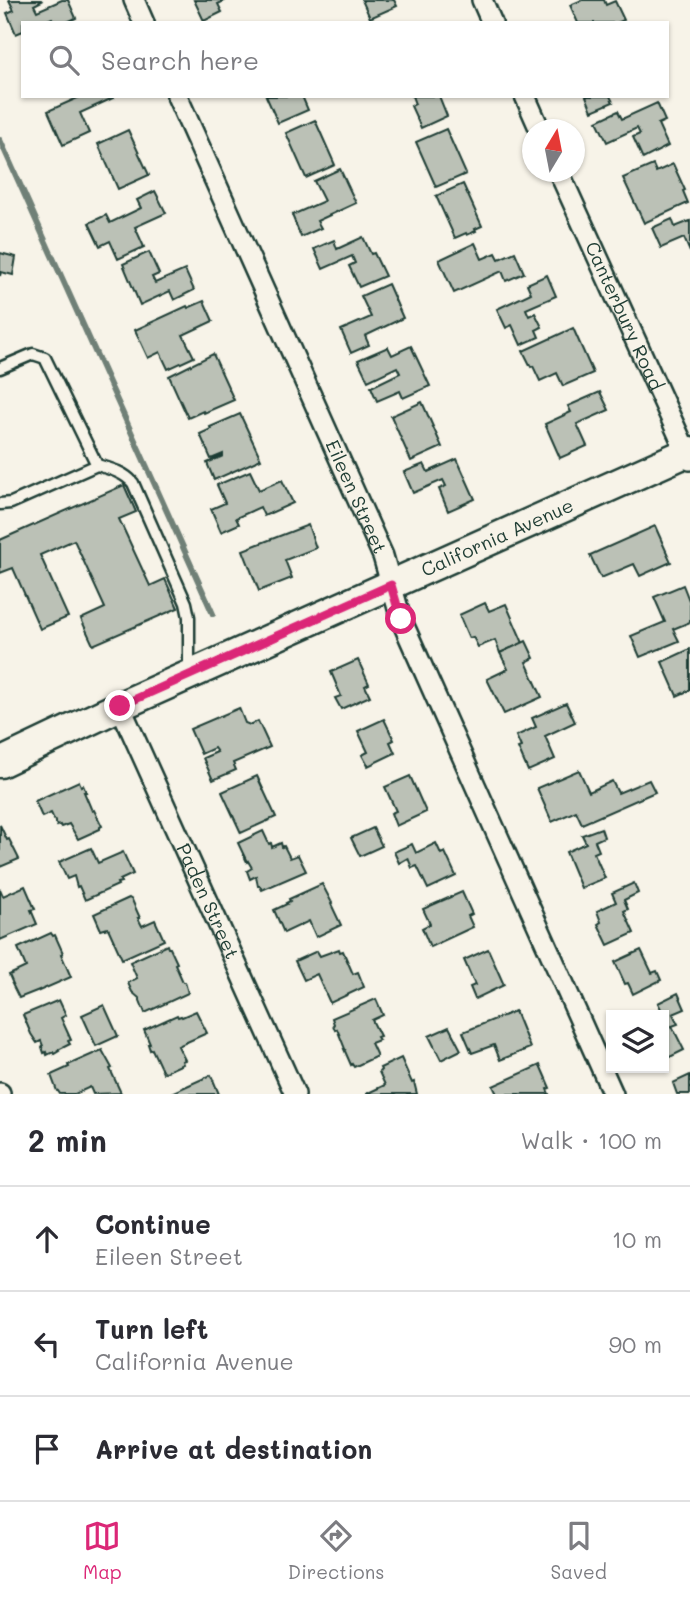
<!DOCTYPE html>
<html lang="en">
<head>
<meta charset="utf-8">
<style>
  body { margin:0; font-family:Mali,sans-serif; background:#f7f7f7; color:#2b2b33 }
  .controls { position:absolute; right:21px; bottom:21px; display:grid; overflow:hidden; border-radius:0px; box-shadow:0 2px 5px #0004 }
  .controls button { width:63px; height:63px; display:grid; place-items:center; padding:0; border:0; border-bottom:2px solid #e1e1e2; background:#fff; color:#2b2b33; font:35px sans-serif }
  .compass { position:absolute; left:522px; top:119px; width:63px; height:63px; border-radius:50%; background:#fff; box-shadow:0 2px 5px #0004; rotate:10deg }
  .stop { position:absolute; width:21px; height:21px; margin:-16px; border:5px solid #db2777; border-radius:50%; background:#fff }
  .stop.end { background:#db2777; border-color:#fff; box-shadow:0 2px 7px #0008 }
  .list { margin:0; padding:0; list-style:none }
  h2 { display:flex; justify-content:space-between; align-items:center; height:91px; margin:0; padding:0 28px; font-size:30px }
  h2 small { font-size:23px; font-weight:400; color:#7c7c81 }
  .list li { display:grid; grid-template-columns:46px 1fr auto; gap:21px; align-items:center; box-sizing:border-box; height:105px; padding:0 28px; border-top:2px solid #e1e1e2 }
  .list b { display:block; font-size:26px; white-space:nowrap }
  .list p { margin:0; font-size:23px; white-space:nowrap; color:#7c7c81 }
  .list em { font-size:23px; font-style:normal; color:#7c7c81 }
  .icon { flex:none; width:38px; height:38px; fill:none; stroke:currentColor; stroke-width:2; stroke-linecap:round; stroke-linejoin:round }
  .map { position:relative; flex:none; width:690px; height:1094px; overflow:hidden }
  .search { position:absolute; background:#fff; box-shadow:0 2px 5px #0004; left:21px; right:21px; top:21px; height:77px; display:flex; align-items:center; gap:18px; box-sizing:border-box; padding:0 24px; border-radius:0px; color:#7c7c81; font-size:26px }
  .sheet { height:406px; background:#fff }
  nav { display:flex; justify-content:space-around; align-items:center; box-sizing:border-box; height:98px; border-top:2px solid #e1e1e2; background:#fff; font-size:19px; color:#7c7c81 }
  nav a { display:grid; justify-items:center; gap:4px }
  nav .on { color:#db2777 }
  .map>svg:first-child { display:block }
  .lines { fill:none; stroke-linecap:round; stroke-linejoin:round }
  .stream { stroke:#6f8077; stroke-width:6 }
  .building { fill:#bbc1b6; stroke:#1f3d34; stroke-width:2 }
  .service-casing { stroke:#1f3d34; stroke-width:15 }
  .minor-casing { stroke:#1f3d34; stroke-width:24 }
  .secondary-casing { stroke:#1f3d34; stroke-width:33 }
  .service { stroke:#f7f3e8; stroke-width:10 }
  .minor { stroke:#f7f3e8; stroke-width:19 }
  .secondary { stroke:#f7f3e8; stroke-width:28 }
  .route { stroke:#db2777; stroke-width:9 }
  .labels { text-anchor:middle; stroke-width:7; stroke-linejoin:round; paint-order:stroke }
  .street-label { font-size:19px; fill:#1f3d34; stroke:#f7f3e8 }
</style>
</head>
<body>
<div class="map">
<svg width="690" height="1094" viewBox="0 0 690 1094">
  <rect width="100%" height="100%" fill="#f7f3e8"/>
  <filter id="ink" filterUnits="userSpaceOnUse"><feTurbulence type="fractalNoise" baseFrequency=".0143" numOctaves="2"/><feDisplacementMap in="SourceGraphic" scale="14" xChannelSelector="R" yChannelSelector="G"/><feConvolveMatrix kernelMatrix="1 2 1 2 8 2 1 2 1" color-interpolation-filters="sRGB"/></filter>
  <g filter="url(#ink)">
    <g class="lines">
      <polyline class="stream" points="0,140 213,614"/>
    </g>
    <g class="building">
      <polygon points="9,0 41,0 42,1 34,5 37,11 62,0 68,0 76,18 65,23 55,23 52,18 41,23 23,23 23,31 16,34 7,13 14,10"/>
      <polygon points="194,0 226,0 218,4 222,12 204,21"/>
      <polygon points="362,0 394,0 397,6 370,18"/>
      <polygon points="582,0 604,0 606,5 615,1 624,20 617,23 578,23 570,5"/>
      <polygon points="82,96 112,96 113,98 80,113 89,133 63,145 48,111"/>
      <polygon points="266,96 302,96 308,110 278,123"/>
      <polygon points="412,96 439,96 447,116 421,128 411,106 415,104"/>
      <polygon points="586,96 610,96 613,102 592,111"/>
      <polygon points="657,103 665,121 658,124 668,146 643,159 633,137 640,134 637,128 607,142 597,121 618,111 622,119"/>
      <polygon points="315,120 335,165 306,178 286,133"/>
      <polygon points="446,129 466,174 436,187 416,142"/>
      <polygon points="128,130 149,175 118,189 98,144"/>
      <polygon points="673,164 685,190 683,191 688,203 644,223 623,178 653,165 656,172"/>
      <polygon points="340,169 356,203 317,221 321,228 301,237 292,215 324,201 314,181"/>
      <polygon points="463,184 482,226 475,229 476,231 467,235 466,233 455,238 436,196"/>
      <polygon points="155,191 166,213 135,227 144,247 118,259 110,241 100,246 89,223 106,215 110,223 141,208 137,200"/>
      <polygon points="672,219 675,227 690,221 690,252 684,238 661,248 652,228"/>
      <polygon points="363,237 371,254 374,253 385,276 359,287 349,266 355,263 352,256 323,269 314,249 334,240 337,249"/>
      <polygon points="475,243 482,259 496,253 499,259 515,252 524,273 506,281 502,271 454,293 439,260"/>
      <polygon points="149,252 159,274 152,277 155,283 185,270 194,290 174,300 170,291 140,305 123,264"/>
      <polygon points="0,253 16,257 13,275 1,272 0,276"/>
      <polygon points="547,275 556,296 526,309 529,316 535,313 542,327 536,330 539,337 521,345 512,325 506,328 497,309 531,293 527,284"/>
      <polygon points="388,284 403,318 365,336 369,345 351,353 341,330 371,317 361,296"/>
      <polygon points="204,301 213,321 183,335 194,357 168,369 160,352 148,358 135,330 187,306 188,308"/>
      <polygon points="573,328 593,373 563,386 557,373 540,381 533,366 531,367 523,351"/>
      <polygon points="411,346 430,386 403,398 400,391 377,401 371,387 400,373 397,367 368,381 358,360 388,347 392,355"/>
      <polygon points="213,354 234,400 204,413 203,411 188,418 169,376"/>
      <polygon points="600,392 609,410 577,424 587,446 560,458 545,424 571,412 568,406"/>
      <polygon points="422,402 442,447 411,461 391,416"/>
      <polygon points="240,414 261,459 214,480 207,463 223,456 223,454 211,459 200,434 211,429 210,427"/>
      <polygon points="457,459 475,499 448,511 439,489 446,486 443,480 413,493 404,472 424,464 428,472"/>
      <polygon points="250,471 259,490 282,480 293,503 264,516 260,507 236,518 239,524 221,532 211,509 225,503 217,485"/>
      <polygon points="124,485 136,512 119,519 150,586 165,579 178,608 93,645 81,619 105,608 74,540 40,555 68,617 40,629 13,568 0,573 0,540"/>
      <polygon points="308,525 316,548 285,560 292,578 259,591 243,550"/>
      <polygon points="655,526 671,562 640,576 634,564 601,578 590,555"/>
      <polygon points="683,585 690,603 690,622 673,629 679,641 640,657 631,636 665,622 654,597"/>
      <polygon points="485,603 489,611 506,604 523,643 500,653 495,640 478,647 473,637 469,638 459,615"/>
      <polygon points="526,641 534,658 526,662 542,697 504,714 487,679 508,669 500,653"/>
      <polygon points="690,649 690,690 677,696 662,662"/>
      <polygon points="358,660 369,684 365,686 370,696 341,709 335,698 341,696 331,672"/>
      <polygon points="566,703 575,722 545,736 555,759 528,771 518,748 521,747 516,736 536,727 532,718"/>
      <polygon points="239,708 245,723 250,725 258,721 270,747 233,763 236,770 213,780 203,758 217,752 214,748 201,754 190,729"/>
      <polygon points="384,719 394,740 390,742 395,753 368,766 362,755 368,752 358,731"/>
      <polygon points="579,770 589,792 612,781 618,793 649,780 655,792 582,824 576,811 552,822 537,788"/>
      <polygon points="257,776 276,817 241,833 222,792"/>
      <polygon points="410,776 426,812 396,826 391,813 396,811 385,787"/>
      <polygon points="79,781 81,786 83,785 86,792 84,792 92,811 94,810 102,826 100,827 100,829 78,839 69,824 61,827 60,825 57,826 51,813 42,817 35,801"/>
      <polygon points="0,825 7,840 9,839 19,859 0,867"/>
      <polygon points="373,828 382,846 360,856 351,838"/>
      <polygon points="601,828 604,837 595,841 599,851 594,853 605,878 581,888 566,852 586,843 582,835"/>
      <polygon points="263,831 269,844 271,843 272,847 281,843 282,847 284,846 290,858 298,855 306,871 262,890 260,886 258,886 256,876 250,879 247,871 252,868 248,861 247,862 238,843"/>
      <polygon points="436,843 441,854 445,852 456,876 428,889 417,866 412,868 408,858 399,863 394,852 412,844 416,853"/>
      <polygon points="91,848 98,863 123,852 133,874 120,880 121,882 117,883 118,885 85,900 79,886 77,887 74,876 67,879 59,862"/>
      <polygon points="634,883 638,893 624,900 628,909 624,911 634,933 608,945 598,924 601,922 597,911 616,902 612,893"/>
      <polygon points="322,884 332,903 331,904 341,925 316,937 309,921 284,933 274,910 287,904 286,903 290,901 289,899"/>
      <polygon points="25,886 35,909 31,910 37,924 0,940 0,889 3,896"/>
      <polygon points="462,892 472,914 468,916 473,927 430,947 422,928 430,924 423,909"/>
      <polygon points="129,898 132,900 140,918 138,918 142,926 155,920 164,940 122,959 108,928 101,930 94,914"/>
      <polygon points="51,933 53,936 55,935 63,953 61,954 71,977 39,991 39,990 19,998 12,984 13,984 9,975 26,967 18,948"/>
      <polygon points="167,945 168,948 170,948 177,963 175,964 183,982 185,982 188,993 145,1013 139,998 132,992 128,983 137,978 130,962"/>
      <polygon points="339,949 340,952 343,951 353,974 358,972 364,987 330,1003 317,974 304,980 295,961 317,951 320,956"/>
      <polygon points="488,949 504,985 475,999 470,987 475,985 464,960"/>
      <polygon points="641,950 652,973 657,971 661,980 633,994 628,983 625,984 615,962"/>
      <polygon points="678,993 685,1009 673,1014 678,1024 672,1026 684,1050 664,1060 664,1015 658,1003"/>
      <polygon points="376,999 383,1015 372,1020 380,1036 377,1037 379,1040 371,1043 377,1056 354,1067 352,1064 351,1065 344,1049 345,1049 337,1029 335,1030 333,1025 334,1024 332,1018"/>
      <polygon points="59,1000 66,1015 61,1018 71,1040 68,1041 70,1044 58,1050 59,1051 54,1054 53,1052 47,1055 46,1052 44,1053 42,1047 43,1046 41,1041 37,1043 31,1034 23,1015"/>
      <polygon points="104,1005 118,1036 96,1046 82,1015"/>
      <polygon points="196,1011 207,1033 178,1046 185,1060 182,1061 183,1064 163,1073 152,1049 150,1050 148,1044 150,1044 144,1030 177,1015 178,1017 181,1016 182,1017"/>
      <polygon points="515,1011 530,1048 500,1060 494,1045 472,1053 463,1032"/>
      <polygon points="449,1027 461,1050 441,1060 429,1036"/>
      <polygon points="102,1050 112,1068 110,1069 121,1093 93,1094 90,1087 75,1094 60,1094 58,1091 57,1091 51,1075 69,1067 68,1065"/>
      <polygon points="401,1058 412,1083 414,1082 417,1094 366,1094 385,1085 379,1072 381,1070 380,1068"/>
      <polygon points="540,1065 550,1088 547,1089 549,1094 497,1094 493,1086"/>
      <polygon points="211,1075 219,1094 169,1094"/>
      <polygon points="690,1075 690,1094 677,1094 673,1083"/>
    </g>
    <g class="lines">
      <defs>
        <g id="service">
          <path d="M0 368 33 354 45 358 97 465C110 469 124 472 133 483L186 603 189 617V672"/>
          <polyline points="0,504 11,503 97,465"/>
        </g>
        <g id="minor">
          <polyline points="134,0 144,23"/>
          <polyline points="482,0 492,23"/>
          <path id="s1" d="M177 96 383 556 401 619 613 1094"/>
          <polyline points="525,96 540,130"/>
          <path id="s2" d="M559 172 690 460"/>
          <path id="s3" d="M120 706 295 1094"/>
          <polyline points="0,1093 0,1094"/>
        </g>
        <g id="secondary">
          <path id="s4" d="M0 763 120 706 690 451"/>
        </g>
      </defs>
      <use href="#service" class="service-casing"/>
      <use href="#minor" class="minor-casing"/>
      <use href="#secondary" class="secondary-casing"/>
      <use href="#service" class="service"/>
      <use href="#minor" class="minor"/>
      <use href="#secondary" class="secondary"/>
    </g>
  </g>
  <g class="lines" filter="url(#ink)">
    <polyline class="route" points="120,706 391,585 401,619"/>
  </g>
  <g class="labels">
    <g class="street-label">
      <text dy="7" stroke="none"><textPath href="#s2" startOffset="158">Canterbury Road</textPath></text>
      <text dy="7" stroke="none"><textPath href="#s1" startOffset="439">Eileen Street</textPath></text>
      <text dy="7" stroke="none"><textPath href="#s4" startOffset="546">California Avenue</textPath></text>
      <text dy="7" stroke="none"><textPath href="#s3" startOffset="214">Paden Street</textPath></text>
    </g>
  </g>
</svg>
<div class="controls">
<button><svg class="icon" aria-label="layers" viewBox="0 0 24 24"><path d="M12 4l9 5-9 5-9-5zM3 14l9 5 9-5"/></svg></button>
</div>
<svg class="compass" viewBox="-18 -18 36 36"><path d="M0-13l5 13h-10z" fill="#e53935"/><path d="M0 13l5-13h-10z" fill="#7c7c81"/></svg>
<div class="stop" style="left:401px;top:619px"></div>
<div class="stop end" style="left:120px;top:706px"></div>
<div class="search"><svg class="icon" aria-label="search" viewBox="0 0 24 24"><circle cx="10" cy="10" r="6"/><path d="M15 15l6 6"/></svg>Search here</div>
</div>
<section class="sheet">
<h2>2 min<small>Walk · 100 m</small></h2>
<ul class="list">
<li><svg class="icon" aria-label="ahead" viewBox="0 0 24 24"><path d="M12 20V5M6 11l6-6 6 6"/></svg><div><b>Continue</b><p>Eileen Street</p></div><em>10 m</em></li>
<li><svg class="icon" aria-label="left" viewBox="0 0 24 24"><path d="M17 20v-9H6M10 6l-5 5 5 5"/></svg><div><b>Turn left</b><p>California Avenue</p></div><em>90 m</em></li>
<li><svg class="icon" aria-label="arrive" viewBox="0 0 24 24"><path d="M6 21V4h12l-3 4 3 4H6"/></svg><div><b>Arrive at destination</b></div></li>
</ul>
</section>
<nav>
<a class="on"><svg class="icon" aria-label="map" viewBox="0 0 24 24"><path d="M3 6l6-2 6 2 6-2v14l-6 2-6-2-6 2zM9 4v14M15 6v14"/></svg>Map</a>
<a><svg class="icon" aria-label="directions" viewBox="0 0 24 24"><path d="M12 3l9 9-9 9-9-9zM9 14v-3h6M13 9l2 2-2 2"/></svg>Directions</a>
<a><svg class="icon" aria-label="saved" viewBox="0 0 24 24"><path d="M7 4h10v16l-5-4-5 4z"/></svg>Saved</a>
</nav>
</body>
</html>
